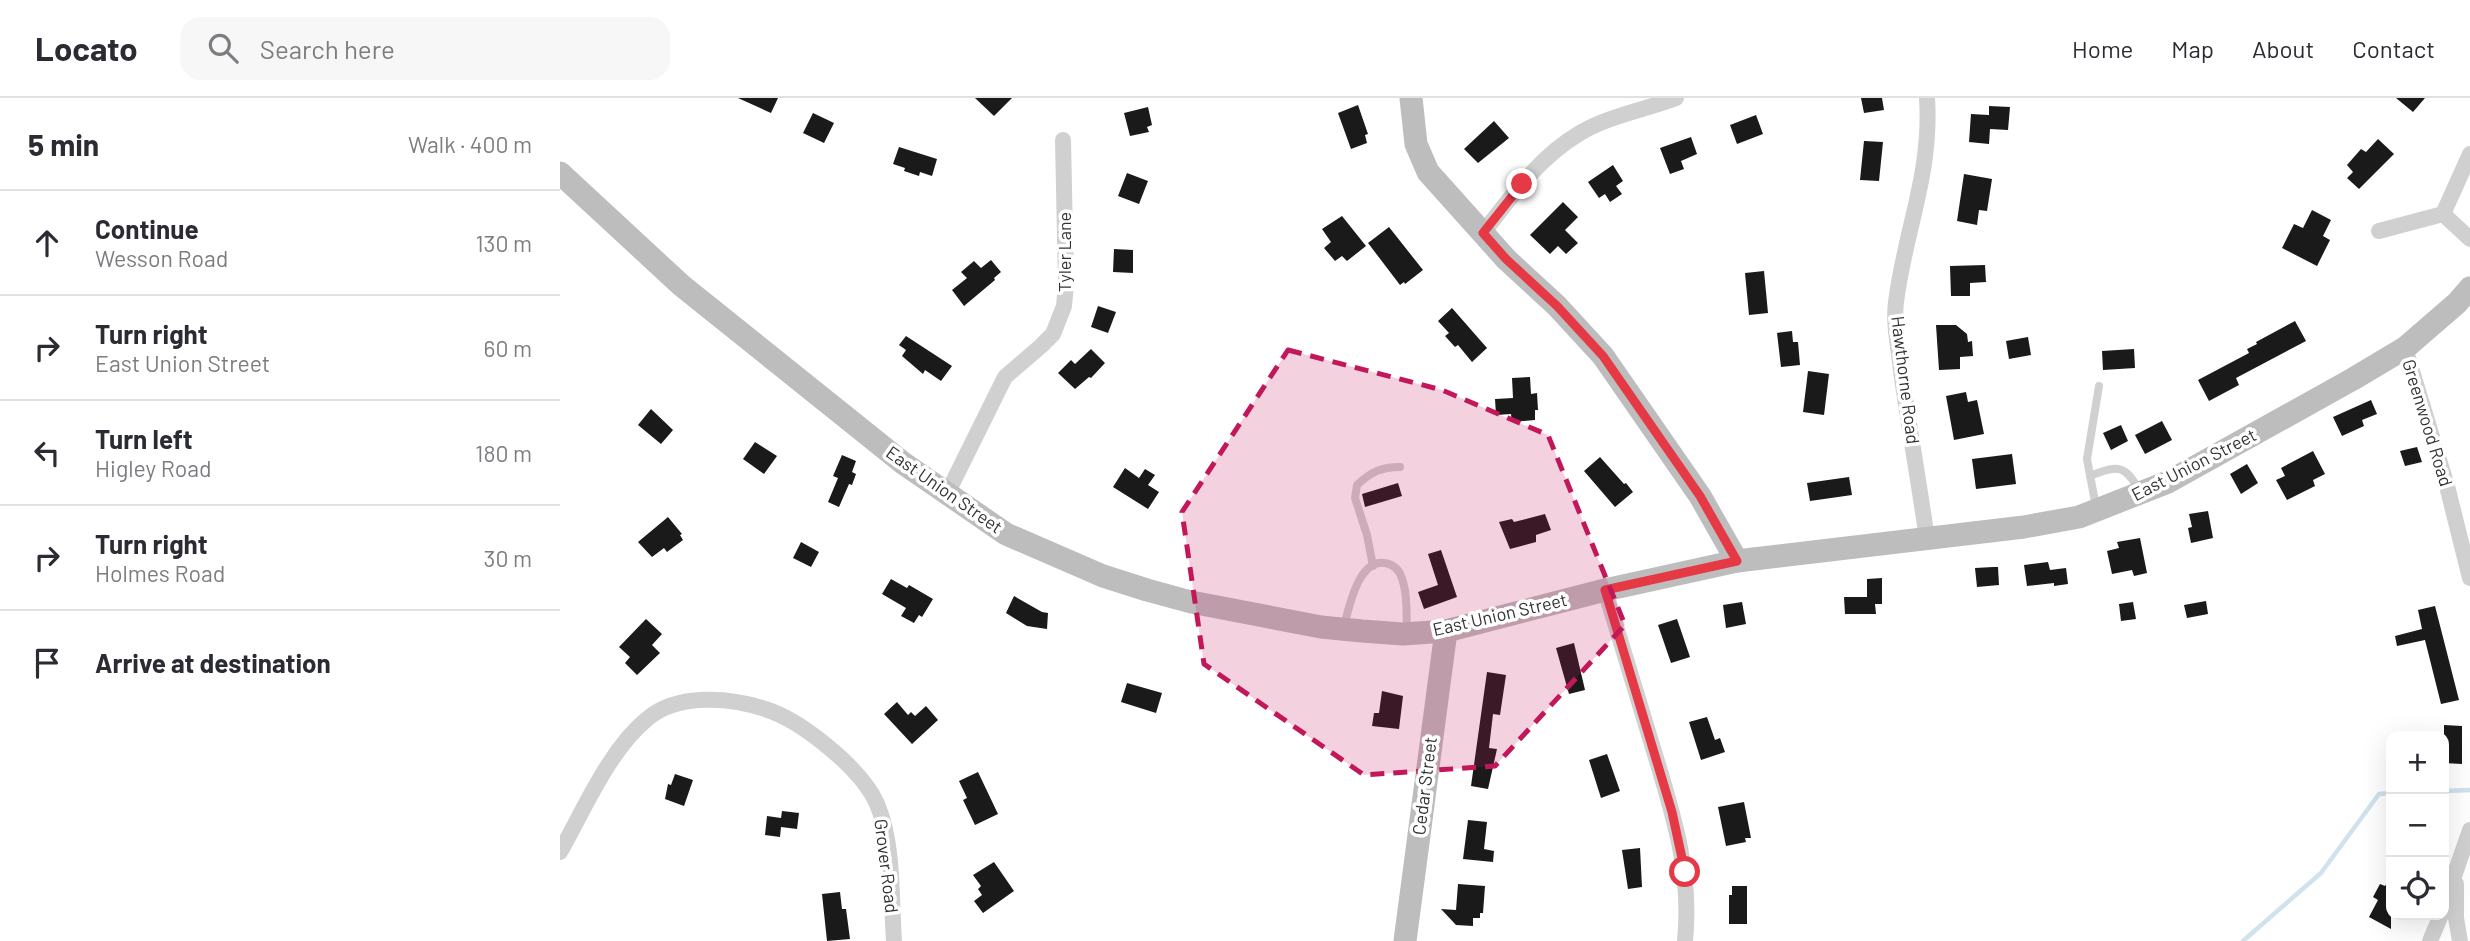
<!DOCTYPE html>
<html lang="en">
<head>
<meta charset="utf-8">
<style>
  body { margin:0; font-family:Barlow,sans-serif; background:#f7f7f7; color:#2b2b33 }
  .controls { position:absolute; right:21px; bottom:21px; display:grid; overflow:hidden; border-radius:14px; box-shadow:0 7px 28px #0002 }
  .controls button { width:63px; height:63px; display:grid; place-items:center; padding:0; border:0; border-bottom:2px solid #e1e1e2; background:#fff; color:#2b2b33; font:35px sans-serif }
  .stop { position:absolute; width:21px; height:21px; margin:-16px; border:5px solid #e63946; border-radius:50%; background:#fff }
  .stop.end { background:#e63946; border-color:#fff; box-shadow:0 2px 7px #0008 }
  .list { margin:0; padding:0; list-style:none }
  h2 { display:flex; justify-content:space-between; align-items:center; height:91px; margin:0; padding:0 28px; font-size:30px }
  h2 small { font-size:23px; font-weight:400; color:#7c7c81 }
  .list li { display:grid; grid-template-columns:46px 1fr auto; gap:21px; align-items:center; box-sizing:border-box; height:105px; padding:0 28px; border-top:2px solid #e1e1e2 }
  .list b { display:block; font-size:26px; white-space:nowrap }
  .list p { margin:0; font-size:23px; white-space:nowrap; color:#7c7c81 }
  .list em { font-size:23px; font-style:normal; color:#7c7c81 }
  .icon { flex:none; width:38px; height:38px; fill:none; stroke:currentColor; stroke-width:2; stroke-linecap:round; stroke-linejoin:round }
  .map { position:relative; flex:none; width:1910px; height:843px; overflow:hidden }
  header { display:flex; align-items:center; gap:42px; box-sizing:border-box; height:98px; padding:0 35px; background:#fff; border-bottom:2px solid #e1e1e2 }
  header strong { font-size:33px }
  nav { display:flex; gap:38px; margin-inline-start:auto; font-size:24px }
  .search { width:490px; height:63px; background:#f7f7f7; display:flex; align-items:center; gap:18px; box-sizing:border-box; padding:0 24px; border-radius:21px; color:#7c7c81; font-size:26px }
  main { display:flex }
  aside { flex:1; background:#fff }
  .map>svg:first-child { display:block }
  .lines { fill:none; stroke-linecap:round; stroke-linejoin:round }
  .stream { stroke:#cfe2ee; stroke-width:4.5 }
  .building { fill:#1a1a1a }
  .lane { stroke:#d0d0d0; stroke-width:8 }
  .street { stroke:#d0d0d0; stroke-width:16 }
  .secondary { stroke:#bdbdbd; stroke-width:23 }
  .route { stroke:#e63946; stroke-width:9 }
  .marked { fill:#c2185b; fill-opacity:0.2; stroke:#c2185b; stroke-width:5; stroke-dasharray:14 9; stroke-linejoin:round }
  .labels { text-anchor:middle; stroke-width:7; stroke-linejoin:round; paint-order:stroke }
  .street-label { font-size:18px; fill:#333; stroke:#fff }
</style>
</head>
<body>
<header>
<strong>Locato</strong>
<div class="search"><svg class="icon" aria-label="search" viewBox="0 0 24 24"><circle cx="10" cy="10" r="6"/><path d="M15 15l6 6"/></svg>Search here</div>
<nav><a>Home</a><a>Map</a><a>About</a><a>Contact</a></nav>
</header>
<main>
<aside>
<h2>5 min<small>Walk · 400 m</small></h2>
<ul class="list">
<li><svg class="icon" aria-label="ahead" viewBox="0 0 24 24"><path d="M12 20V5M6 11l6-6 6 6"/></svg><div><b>Continue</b><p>Wesson Road</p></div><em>130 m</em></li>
<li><svg class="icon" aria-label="right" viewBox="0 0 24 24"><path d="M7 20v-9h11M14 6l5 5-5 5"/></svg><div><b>Turn right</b><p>East Union Street</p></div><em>60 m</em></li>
<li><svg class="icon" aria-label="left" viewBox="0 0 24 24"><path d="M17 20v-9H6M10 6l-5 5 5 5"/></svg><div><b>Turn left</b><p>Higley Road</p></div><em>180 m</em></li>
<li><svg class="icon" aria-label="right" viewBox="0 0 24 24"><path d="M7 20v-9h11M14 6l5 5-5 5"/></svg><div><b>Turn right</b><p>Holmes Road</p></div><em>30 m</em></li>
<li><svg class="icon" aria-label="arrive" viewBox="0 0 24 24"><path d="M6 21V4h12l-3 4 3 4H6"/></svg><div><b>Arrive at destination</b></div></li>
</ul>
</aside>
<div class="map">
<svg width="1910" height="843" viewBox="0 0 1910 843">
  <rect width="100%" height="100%" fill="#fff"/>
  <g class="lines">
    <g class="stream">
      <polyline points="1884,693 1910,692"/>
      <polyline points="1683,843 1761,775 1819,696 1831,695"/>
    </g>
  </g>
  <g class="building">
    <polygon points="178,0 218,0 211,15"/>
    <polygon points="415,0 452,0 434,18"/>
    <polygon points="1301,0 1322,0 1324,12 1304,15"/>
    <polygon points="1836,0 1865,0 1853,14"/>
    <polygon points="798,7 808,36 805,37 807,45 791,51 778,15"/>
    <polygon points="1429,8 1450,9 1448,32 1430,31 1429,46 1409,44 1411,16 1429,17"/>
    <polygon points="588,9 592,27 587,29 589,34 570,38 564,15"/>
    <polygon points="253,15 274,25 264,45 243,35"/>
    <polygon points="1196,17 1203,36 1177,46 1170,27"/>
    <polygon points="934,23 949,40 918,65 904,51"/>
    <polygon points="1131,39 1137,56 1121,63 1124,71 1110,76 1100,50"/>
    <polygon points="1818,41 1834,56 1799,91 1787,80 1793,74 1787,67 1801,51 1806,54"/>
    <polygon points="1304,43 1323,44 1319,83 1300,82"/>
    <polygon points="339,49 377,61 372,78 360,74 359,78 344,73 345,70 333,66"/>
    <polygon points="1053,67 1063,83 1056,88 1062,96 1050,104 1045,96 1039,100 1028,84"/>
    <polygon points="567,75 588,83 579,106 558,98"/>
    <polygon points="1404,76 1432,81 1427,113 1419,112 1417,127 1397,123"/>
    <polygon points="1003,104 1018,119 1005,132 1018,145 1006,156 998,148 990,156 970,137"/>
    <polygon points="1752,112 1771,122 1763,138 1770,142 1757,168 1722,150 1734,126 1743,130"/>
    <polygon points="782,118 806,148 787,163 782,158 775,163 764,150 771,144 762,131"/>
    <polygon points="829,129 863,172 845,186 844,184 840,187 808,145"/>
    <polygon points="554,151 573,152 573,175 553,174"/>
    <polygon points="431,162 441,174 434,180 435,182 404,208 392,192 407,180 401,174 414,163 421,170"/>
    <polygon points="1425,167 1426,184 1410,185 1410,198 1391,198 1390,168"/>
    <polygon points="1204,173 1208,215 1189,217 1185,175"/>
    <polygon points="538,208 556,214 548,235 531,229"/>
    <polygon points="892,210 927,250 912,264 898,247 895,249 885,238 889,235 878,223"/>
    <polygon points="1735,223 1746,243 1676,280 1679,287 1649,303 1638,282 1689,255 1687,251 1697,246 1696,244"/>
    <polygon points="1376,227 1396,227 1407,236 1408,244 1412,243 1413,258 1400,259 1400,271 1379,272"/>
    <polygon points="1232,233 1233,244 1238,244 1240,267 1221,269 1217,235"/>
    <polygon points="346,238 392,268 381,283 365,272 363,276 342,258 346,252 339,247"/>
    <polygon points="1468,239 1471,257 1449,261 1446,243"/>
    <polygon points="531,251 545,265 531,280 529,279 515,291 498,275 511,262 515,266"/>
    <polygon points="1574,251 1575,270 1543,272 1542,253"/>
    <polygon points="1248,273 1269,276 1264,317 1243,314"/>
    <polygon points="970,279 971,296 977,295 978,312 975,312 975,322 952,324 951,316 936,317 935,301 953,300 952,280"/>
    <polygon points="1406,294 1408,304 1417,302 1424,336 1394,342 1386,298"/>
    <polygon points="1811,302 1817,316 1802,322 1804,328 1782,338 1773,319"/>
    <polygon points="91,311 113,332 101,346 78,327"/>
    <polygon points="1602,323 1612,342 1585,356 1575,337"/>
    <polygon points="1561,327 1568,343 1551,352 1543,335"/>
    <polygon points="195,344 217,358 204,376 183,361"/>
    <polygon points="1857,349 1862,364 1845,368 1840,353"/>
    <polygon points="1753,353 1765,376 1753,382 1755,388 1727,402 1716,382 1725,378 1721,370"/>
    <polygon points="1452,356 1456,386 1416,391 1412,361"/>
    <polygon points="282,357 296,363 292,374 296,376 292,387 289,386 279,409 268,404 278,380 273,378"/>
    <polygon points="1040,359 1064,386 1066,385 1073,394 1055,409 1024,373"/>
    <polygon points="1687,366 1698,385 1681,396 1670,376"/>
    <polygon points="565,370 579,380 585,371 595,377 588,387 599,394 588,411 553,389"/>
    <polygon points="1289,379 1292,397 1250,403 1247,385"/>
    <polygon points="838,385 842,398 805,409 802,396"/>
    <polygon points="1648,413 1653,440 1631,445 1628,430 1632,429 1629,416"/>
    <polygon points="985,416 991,432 976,437 976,444 950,451 939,424 952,421 954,424"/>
    <polygon points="108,419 122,436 120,437 123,442 107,454 104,450 92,459 78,444"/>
    <polygon points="1580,440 1587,475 1574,478 1572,472 1552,476 1547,453 1559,450 1557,444"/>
    <polygon points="241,444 259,454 251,469 233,460"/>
    <polygon points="881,452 897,499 864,511 858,494 878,487 868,456"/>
    <polygon points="1488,464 1490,472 1506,470 1508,486 1494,488 1494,485 1467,488 1464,467"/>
    <polygon points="1433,469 1438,469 1439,487 1417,489 1415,470"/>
    <polygon points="1322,480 1322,506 1315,506 1316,516 1285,516 1284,499 1307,499 1307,481"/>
    <polygon points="331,481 347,490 349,487 373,501 362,519 359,517 354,525 341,518 346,510 322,496"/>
    <polygon points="454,498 482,514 488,515 487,531 467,528 446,515"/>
    <polygon points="1646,503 1648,516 1627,520 1624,507"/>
    <polygon points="1182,504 1186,526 1166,530 1163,507"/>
    <polygon points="1573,504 1576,521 1561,523 1559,506"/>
    <polygon points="1875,508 1899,602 1881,606 1865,542 1837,548 1835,538 1862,531 1858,512"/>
    <polygon points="86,521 102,536 92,547 100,555 77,577 65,565 70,559 59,549"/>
    <polygon points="1117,521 1130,559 1111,565 1098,527"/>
    <polygon points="1014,545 1025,592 1009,596 996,550"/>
    <polygon points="927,574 946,577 940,617 933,616 929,650 937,651 928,691 911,688"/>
    <polygon points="567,585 602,595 596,615 561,604"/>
    <polygon points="822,593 843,598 839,631 812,628 814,615 819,615"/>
    <polygon points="337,604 348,617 351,614 355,618 366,608 378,622 352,646 324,616"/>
    <polygon points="1147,619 1155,642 1160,640 1165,654 1141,662 1129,624"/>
    <polygon points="1884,627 1902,628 1902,666 1884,665"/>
    <polygon points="1047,656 1060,693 1041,700 1029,662"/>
    <polygon points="418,674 438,716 415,727 403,702 407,700 399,683"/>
    <polygon points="115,676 133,682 124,708 105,701 108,686 111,687"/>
    <polygon points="1184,704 1191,740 1185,740 1186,744 1166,748 1158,709"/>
    <polygon points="222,713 239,715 237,731 221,729 220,739 205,737 207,718 221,720"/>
    <polygon points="908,722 927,724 924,751 934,753 933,764 903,761"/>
    <polygon points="1080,750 1082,789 1068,791 1062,752"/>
    <polygon points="434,764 454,793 423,815 414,803 422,797 418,791 421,788 413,777"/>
    <polygon points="1831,778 1831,831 1809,819 1818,802 1813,799 1820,786 1825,788"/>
    <polygon points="898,786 925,788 923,815 920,815 920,820 913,820 913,828 896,827 881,811 896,812"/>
    <polygon points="1172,788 1187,788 1187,826 1169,826 1169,797 1172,797"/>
    <polygon points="280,794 282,811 286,811 290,841 267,843 262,796"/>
  </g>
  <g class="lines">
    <g class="lane">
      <path d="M1530 378C1558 367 1565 366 1580 394"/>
      <polyline points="1536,409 1527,361 1539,288"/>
      <path d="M813 468 807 437 795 400 797 387C811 374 821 369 840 369"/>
      <path d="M784 528C789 510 798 461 825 465 833 466 839 472 841 478 848 495 846 515 847 533"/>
    </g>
    <g class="street">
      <path d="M1367 0C1372 76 1345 132 1336 204 1333 226 1339 251 1341 273 1349 329 1359 385 1367 441"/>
      <polyline points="1910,56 1883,116 1910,141"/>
      <polyline points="1819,133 1883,116"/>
      <path d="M923 135C951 99 979 59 1020 35 1049 18 1084 12 1116 0"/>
      <polyline points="1845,250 1887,388 1910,480"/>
      <polyline points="387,396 445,279 481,248 493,236 504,208 506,186 503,42"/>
      <path d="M1045 492C1061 545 1077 597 1093 650 1113 716 1132 773 1125 843"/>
      <path d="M0 754C24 712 49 652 87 621 117 595 170 599 205 611 241 622 302 671 317 706 334 745 331 800 334 843"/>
      <polyline points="1896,786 1896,820 1900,843"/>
      <polyline points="1884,807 1910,732"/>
      <polyline points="1870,843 1881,817"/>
    </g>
    <g class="secondary">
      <polyline points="851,0 856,46 868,74 946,161 997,208 1043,258 1140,398 1177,463"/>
      <polyline points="0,75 121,187 343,365 446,436 543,478 587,492 631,504 761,529 802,533 843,536 886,533 1045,492 1177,463 1464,429 1519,419 1608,384 1793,281 1845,250 1897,205 1910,190"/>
      <polyline points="845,843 886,533"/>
    </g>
  </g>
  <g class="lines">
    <polyline class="route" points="962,86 923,135 946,161 997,208 1043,258 1140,398 1177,463 1045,492 1112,714 1125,774"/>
  </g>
  <path class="marked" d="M728 252 882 292 988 337 1065 527 935 668 804 677 644 566 622 414Z"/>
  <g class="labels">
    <g class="street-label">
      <text transform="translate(505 154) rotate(-90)" y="6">Tyler Lane</text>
      <text transform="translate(1345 282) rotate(83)" y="6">Hawthorne Road</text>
      <text transform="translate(1867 325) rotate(73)" y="6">Greenwood Road</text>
      <text transform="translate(1634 367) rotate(-27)" y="6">East Union Street</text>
      <text transform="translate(384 392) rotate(35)" y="6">East Union Street</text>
      <text transform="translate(940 517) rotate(-13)" y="6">East Union Street</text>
      <text transform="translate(865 688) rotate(-83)" y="6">Cedar Street</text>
      <text transform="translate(326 768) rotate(83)" y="6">Grover Road</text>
    </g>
  </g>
</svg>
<div class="controls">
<button>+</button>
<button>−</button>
<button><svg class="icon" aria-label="locate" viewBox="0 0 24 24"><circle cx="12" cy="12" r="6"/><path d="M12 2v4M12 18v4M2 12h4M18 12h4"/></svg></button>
</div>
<div class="stop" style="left:1125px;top:774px"></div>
<div class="stop end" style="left:962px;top:86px"></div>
</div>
</main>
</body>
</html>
